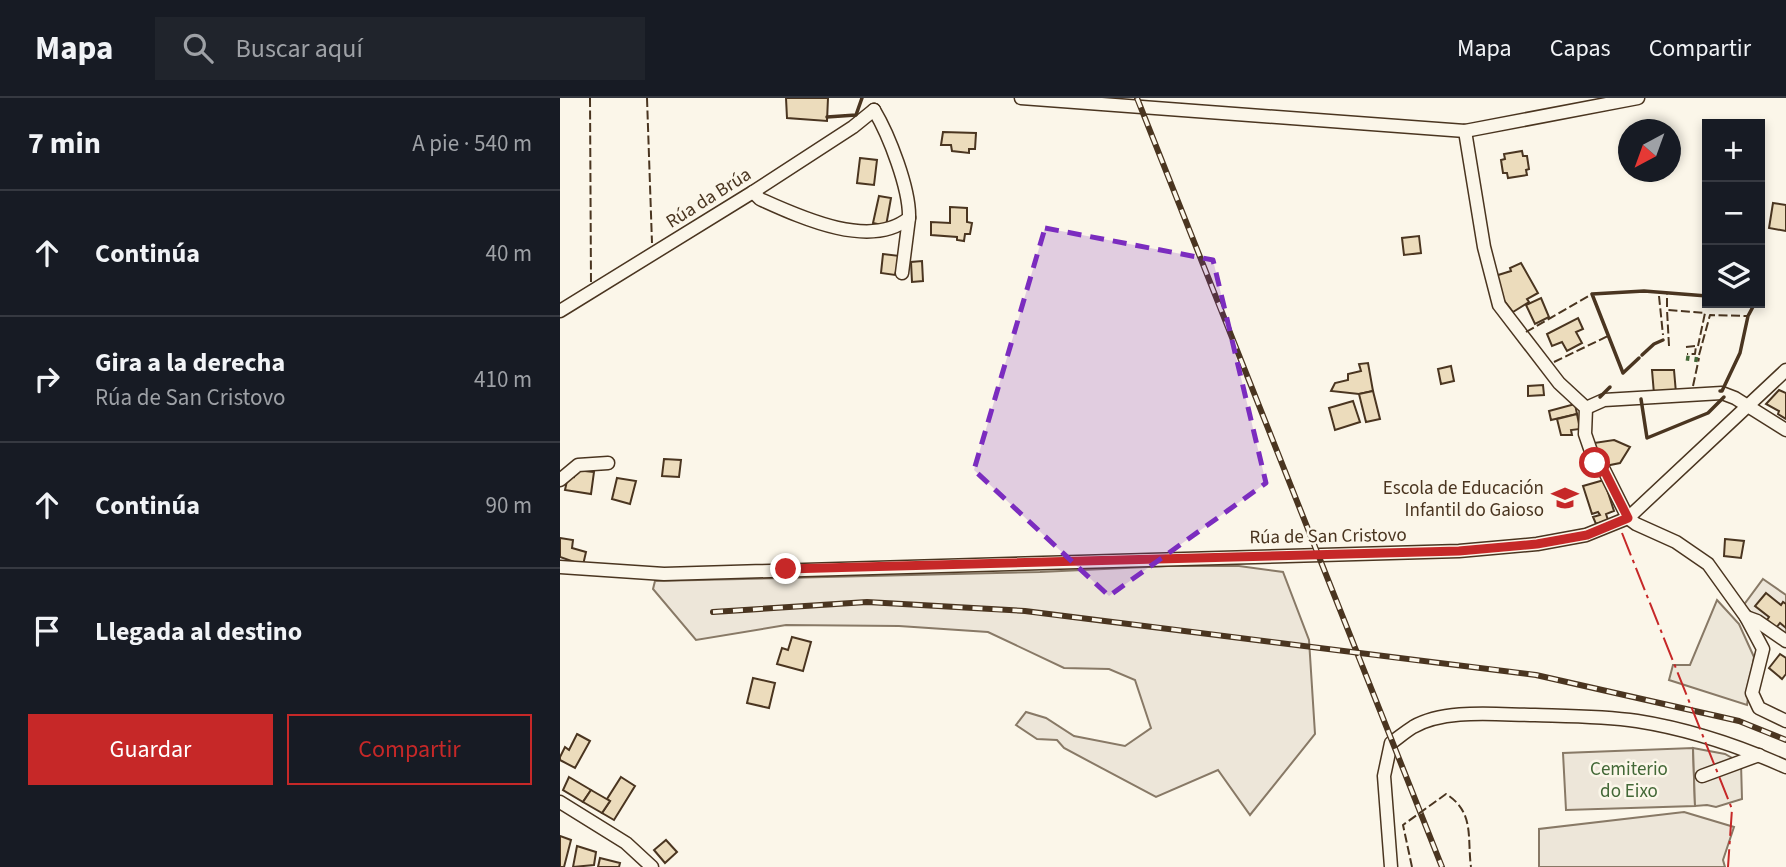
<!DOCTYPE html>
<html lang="es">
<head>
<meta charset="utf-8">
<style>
  body { margin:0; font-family:"Source Sans 3",sans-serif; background:#20242c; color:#f1f3f6 }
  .controls { position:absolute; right:21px; top:21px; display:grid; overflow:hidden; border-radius:0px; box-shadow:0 4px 10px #0003 }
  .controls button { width:63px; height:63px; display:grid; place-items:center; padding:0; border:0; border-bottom:2px solid #363941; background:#171b24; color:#f1f3f6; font:35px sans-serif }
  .compass { position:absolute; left:1058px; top:21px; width:63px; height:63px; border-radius:50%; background:#171b24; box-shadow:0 4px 10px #0003; rotate:221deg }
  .stop { position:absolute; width:21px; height:21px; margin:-16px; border:5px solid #c62828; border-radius:50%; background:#fff }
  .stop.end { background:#c62828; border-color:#fff; box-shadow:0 2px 7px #0008 }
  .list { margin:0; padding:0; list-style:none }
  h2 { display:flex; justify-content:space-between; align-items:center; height:91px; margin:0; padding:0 28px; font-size:30px }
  h2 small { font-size:23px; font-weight:400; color:#9ea1a6 }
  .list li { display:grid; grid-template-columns:46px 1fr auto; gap:21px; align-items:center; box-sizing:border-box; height:126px; padding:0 28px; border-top:2px solid #363941 }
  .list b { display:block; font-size:26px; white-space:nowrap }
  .list p { margin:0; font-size:23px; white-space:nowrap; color:#9ea1a6 }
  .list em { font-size:23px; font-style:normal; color:#9ea1a6 }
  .actions { display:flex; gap:14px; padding:21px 28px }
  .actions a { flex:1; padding:16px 0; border:2px solid #c62828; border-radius:0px; text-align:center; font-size:24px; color:#c62828 }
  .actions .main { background:#c62828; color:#fff }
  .icon { flex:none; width:38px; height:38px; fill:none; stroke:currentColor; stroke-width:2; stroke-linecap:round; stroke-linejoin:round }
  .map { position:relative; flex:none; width:1226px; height:769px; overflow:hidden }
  header { display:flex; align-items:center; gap:42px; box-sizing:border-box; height:98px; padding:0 35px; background:#171b24; border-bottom:2px solid #363941 }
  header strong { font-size:33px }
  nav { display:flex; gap:38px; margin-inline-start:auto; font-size:24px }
  .search { width:490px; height:63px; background:#20242c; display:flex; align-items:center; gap:18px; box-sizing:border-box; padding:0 24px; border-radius:0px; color:#9ea1a6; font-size:26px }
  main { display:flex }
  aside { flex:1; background:#171b24 }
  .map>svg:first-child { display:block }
  .green { fill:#ede6d9; stroke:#887966; stroke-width:2 }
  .parking { fill:#ede7d9; stroke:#887966; stroke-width:2 }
  .building { fill:#ecdcbc; stroke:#4a3520; stroke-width:2 }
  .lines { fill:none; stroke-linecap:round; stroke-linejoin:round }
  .minor-casing { stroke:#4a3520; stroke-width:15 }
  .minor { stroke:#fbf6e9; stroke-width:12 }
  .rail-casing { stroke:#4a3520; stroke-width:6 }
  .rail { stroke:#fbf6e9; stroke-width:3.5; stroke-dasharray:10; stroke-linecap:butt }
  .hedge { stroke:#436837; stroke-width:5; stroke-dasharray:3.5 5; stroke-linecap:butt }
  .fence { stroke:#4a3520; stroke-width:2; stroke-dasharray:9 3.5; stroke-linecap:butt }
  .wall { stroke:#4a3520; stroke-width:3.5 }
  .power { stroke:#c62828; stroke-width:2; stroke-dasharray:24 5 3.5 5; stroke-linecap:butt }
  .route { stroke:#c62828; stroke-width:9 }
  .marked { fill:#7b2cbf; fill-opacity:0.2; stroke:#7b2cbf; stroke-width:5; stroke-dasharray:14 9; stroke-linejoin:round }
  .labels { text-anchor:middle; stroke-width:5; stroke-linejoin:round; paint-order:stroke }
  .street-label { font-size:19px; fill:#4a3520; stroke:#fbf6e9 }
  .poi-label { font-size:19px; fill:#4a3520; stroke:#fbf6e9; text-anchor:end }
  .park-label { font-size:19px; fill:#436837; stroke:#fbf6e9 }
</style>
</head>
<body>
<header>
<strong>Mapa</strong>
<div class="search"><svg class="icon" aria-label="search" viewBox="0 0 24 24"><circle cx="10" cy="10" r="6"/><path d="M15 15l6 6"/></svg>Buscar aquí</div>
<nav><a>Mapa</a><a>Capas</a><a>Compartir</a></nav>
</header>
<main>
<aside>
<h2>7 min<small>A pie · 540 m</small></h2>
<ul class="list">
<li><svg class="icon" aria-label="ahead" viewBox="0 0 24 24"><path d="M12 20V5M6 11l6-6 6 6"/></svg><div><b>Continúa</b></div><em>40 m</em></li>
<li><svg class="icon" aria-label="right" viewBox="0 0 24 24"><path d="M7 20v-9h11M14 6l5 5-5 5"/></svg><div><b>Gira a la derecha</b><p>Rúa de San Cristovo</p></div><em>410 m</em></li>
<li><svg class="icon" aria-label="ahead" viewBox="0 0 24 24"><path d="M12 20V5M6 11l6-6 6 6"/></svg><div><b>Continúa</b></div><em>90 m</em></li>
<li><svg class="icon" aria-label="arrive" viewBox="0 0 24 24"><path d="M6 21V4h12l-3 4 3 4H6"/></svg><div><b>Llegada al destino</b></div></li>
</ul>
<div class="actions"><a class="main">Guardar</a><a>Compartir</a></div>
</aside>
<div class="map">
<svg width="1226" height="769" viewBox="0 0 1226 769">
  <rect width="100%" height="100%" fill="#fbf6e9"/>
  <g class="green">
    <polygon points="608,468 679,468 723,474 749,542 755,636 690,717 658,672 596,699 504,650 497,642 477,641 456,627 466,614 486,620 514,638 565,648 591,630 575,582 549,571 504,570 428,534 339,528 226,527 136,542 93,491 95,483 480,474"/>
    <polygon points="1203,481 1226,497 1226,540 1183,508"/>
    <polygon points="1133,650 1135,708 1006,712 1003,655"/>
    <polygon points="1124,714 1174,729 1163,762 1165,769 979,769 979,731"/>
  </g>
  <g class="parking">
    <polygon points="1157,502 1179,526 1194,559 1187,607 1109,582 1113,567 1130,567"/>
    <polygon points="1133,650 1165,656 1181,665 1182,701 1156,709 1147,707 1135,708"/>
  </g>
  <g class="building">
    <polygon points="226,0 268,0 267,23 227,20"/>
    <polygon points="383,34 416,35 415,51 409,51 409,55 392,53 391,47 381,47"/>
    <polygon points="962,53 963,58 967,58 969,71 966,72 967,77 948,80 947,75 943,75 941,62 945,61 944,56"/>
    <polygon points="300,60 317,62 314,87 297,85"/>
    <polygon points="319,98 331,100 326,128 313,125"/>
    <polygon points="1213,105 1226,107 1226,133 1209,130"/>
    <polygon points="390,109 407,110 407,124 412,125 410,136 405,136 404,143 397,142 397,139 371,137 371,124 390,125"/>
    <polygon points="859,138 861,155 844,157 842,140"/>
    <polygon points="323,156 340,158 335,177 321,175"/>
    <polygon points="362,163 363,183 352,184 351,164"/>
    <polygon points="961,165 978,195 967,201 969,204 953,214 943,201 935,178 951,173 950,170"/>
    <polygon points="981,200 989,219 975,226 966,207"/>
    <polygon points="1018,220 1023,231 1016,234 1022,245 1007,253 1002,244 992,248 987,236"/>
    <polygon points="808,265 813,293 799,296 771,293 775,285 788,282 788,276 801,273 799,266"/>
    <polygon points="891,268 894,283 881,286 878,271"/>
    <polygon points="1092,272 1114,272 1116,295 1094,296"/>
    <polygon points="983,287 984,297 968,298 968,288"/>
    <polygon points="1219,292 1226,295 1226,321 1218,316 1219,313 1206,306"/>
    <polygon points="813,293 820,321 806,324 799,296"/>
    <polygon points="793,303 800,324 775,332 769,310"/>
    <polygon points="1015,306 1017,316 991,322 989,313"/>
    <polygon points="1017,316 1020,331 1011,332 1012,337 1001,337 997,321"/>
    <polygon points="1054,342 1070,349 1060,365 1045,368 1044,364 1040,364 1034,345"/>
    <polygon points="104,361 121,362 119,379 102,378"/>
    <polygon points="15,372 34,374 31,396 5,392 8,378 14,379"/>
    <polygon points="57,380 76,383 70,406 52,401"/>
    <polygon points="1044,382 1054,413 1046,416 1048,422 1036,426 1033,419 1040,417 1038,414 1032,416 1023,388"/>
    <polygon points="0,440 13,442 12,450 26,454 23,467 0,459"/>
    <polygon points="1165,441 1184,443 1181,460 1164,458"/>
    <polygon points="1206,495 1221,507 1223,504 1226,506 1226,530 1220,525 1216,530 1207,522 1209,519 1195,508"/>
    <polygon points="232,539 251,544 243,573 217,566 222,550 228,552"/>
    <polygon points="1220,556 1226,560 1226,576 1222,581 1209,570"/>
    <polygon points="193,580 215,585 209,610 187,605"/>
    <polygon points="17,636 30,643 15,670 0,662 0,659 5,649 9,652"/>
    <polygon points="9,679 31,692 23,704 3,692"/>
    <polygon points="61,679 75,688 54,722 42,715 50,703 47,701"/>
    <polygon points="31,692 50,703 42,715 23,704"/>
    <polygon points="0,738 11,742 4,769 0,769"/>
    <polygon points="106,742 117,754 105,765 94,752"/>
    <polygon points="17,748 36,754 34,767 13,769"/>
    <polygon points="40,760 60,765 59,769 38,769"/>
  </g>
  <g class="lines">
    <defs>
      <g id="minor">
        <polyline points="461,0 905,33 1078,0"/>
        <polyline points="905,33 924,149 939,207 999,285 1026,310 1025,336 1035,365 1044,372 1068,420 1076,426 1116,444 1148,466 1186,519 1203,551 1192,595 1199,610 1226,623"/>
        <path d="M193 94 200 101C240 119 310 152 349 120 350 91 329 37 314 12"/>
        <polyline points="342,175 349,120"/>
        <polyline points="0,213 193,94 293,29 314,12"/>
        <polyline points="1026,310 1044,302 1162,295 1175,300 1226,332"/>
        <polyline points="0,382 18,367 48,365"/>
        <polyline points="0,469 104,476 899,453 977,446 1026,437 1068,420 1226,272"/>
        <polyline points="1186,519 1197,523 1226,543"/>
        <polyline points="1142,678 1199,657"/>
        <polyline points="0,704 66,745 92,769"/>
        <path d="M831 769 824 678 831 645C838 640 845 634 853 629 886 610 939 617 975 617 1009 618 1043 618 1077 623 1128 631 1179 648 1226 669"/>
      </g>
    </defs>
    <use href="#minor" class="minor-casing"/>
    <use href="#minor" class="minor"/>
    <defs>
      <g id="rail">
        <polyline points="577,0 882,769"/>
        <polyline points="153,514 307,504 465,513 976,577 1179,623 1226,642"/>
      </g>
    </defs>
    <use href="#rail" class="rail-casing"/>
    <use href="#rail" class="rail"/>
    <polyline class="hedge" points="1126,260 1139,262"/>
    <g class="fence">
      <polyline points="30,0 31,186"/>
      <polyline points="87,0 92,145"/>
      <polyline points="1099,198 1103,237"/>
      <polyline points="1107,209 1107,196"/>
      <polyline points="966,234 1032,196"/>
      <polyline points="1109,248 1107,212 1145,215 1138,248"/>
      <polyline points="1126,249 1136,248 1135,256 1127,256"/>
      <polyline points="1139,257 1150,217 1187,218"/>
      <polyline points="994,264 1050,237"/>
      <polyline points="1133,288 1139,260"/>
      <path d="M852 769 843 727 886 696C915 714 907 740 911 769"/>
    </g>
    <g class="wall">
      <polyline points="267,19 296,17 302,0"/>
      <polyline points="1082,257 1094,246 1103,242"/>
      <polyline points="1079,260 1063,275 1032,196 1084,193 1147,198"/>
      <polyline points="1160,293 1162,293 1180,255 1188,218 1195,205"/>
      <polyline points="1040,299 1050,289"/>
      <polyline points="1081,301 1087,340 1148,315 1164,299"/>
    </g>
    <polyline class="power" points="1062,435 1172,711 1168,769"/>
  </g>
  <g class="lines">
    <polyline class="route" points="226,471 899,453 977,446 1027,437 1068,420 1044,372 1035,365"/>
  </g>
  <path class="marked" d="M485 130 653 162 706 385 549 498 414 372Z"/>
  <defs>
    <symbol id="school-bare" viewBox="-9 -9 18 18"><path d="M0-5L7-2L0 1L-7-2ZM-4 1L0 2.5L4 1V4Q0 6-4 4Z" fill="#c62828" stroke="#fbf6e9" stroke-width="2.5" paint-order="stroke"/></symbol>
  </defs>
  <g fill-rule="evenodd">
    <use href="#school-bare" x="986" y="381" width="38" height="38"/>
  </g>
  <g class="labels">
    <g class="street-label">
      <text transform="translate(148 99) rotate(-32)" y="7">Rúa da Brúa</text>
      <text transform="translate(768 437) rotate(-1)" y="7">Rúa de San Cristovo</text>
    </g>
    <g class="poi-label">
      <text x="984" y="396">Escola de Educación<tspan x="984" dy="22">Infantil do Gaioso</tspan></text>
    </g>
    <g class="park-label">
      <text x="1069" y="677">Cemiterio<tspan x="1069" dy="22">do Eixo</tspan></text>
    </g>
  </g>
</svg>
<div class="controls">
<button>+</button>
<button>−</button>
<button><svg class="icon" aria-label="layers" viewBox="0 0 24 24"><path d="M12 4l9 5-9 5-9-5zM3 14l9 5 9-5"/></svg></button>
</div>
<svg class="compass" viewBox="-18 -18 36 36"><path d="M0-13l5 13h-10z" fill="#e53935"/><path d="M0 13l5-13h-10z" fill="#9ea1a6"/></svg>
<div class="stop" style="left:1035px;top:365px"></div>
<div class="stop end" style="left:226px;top:471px"></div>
</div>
</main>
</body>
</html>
